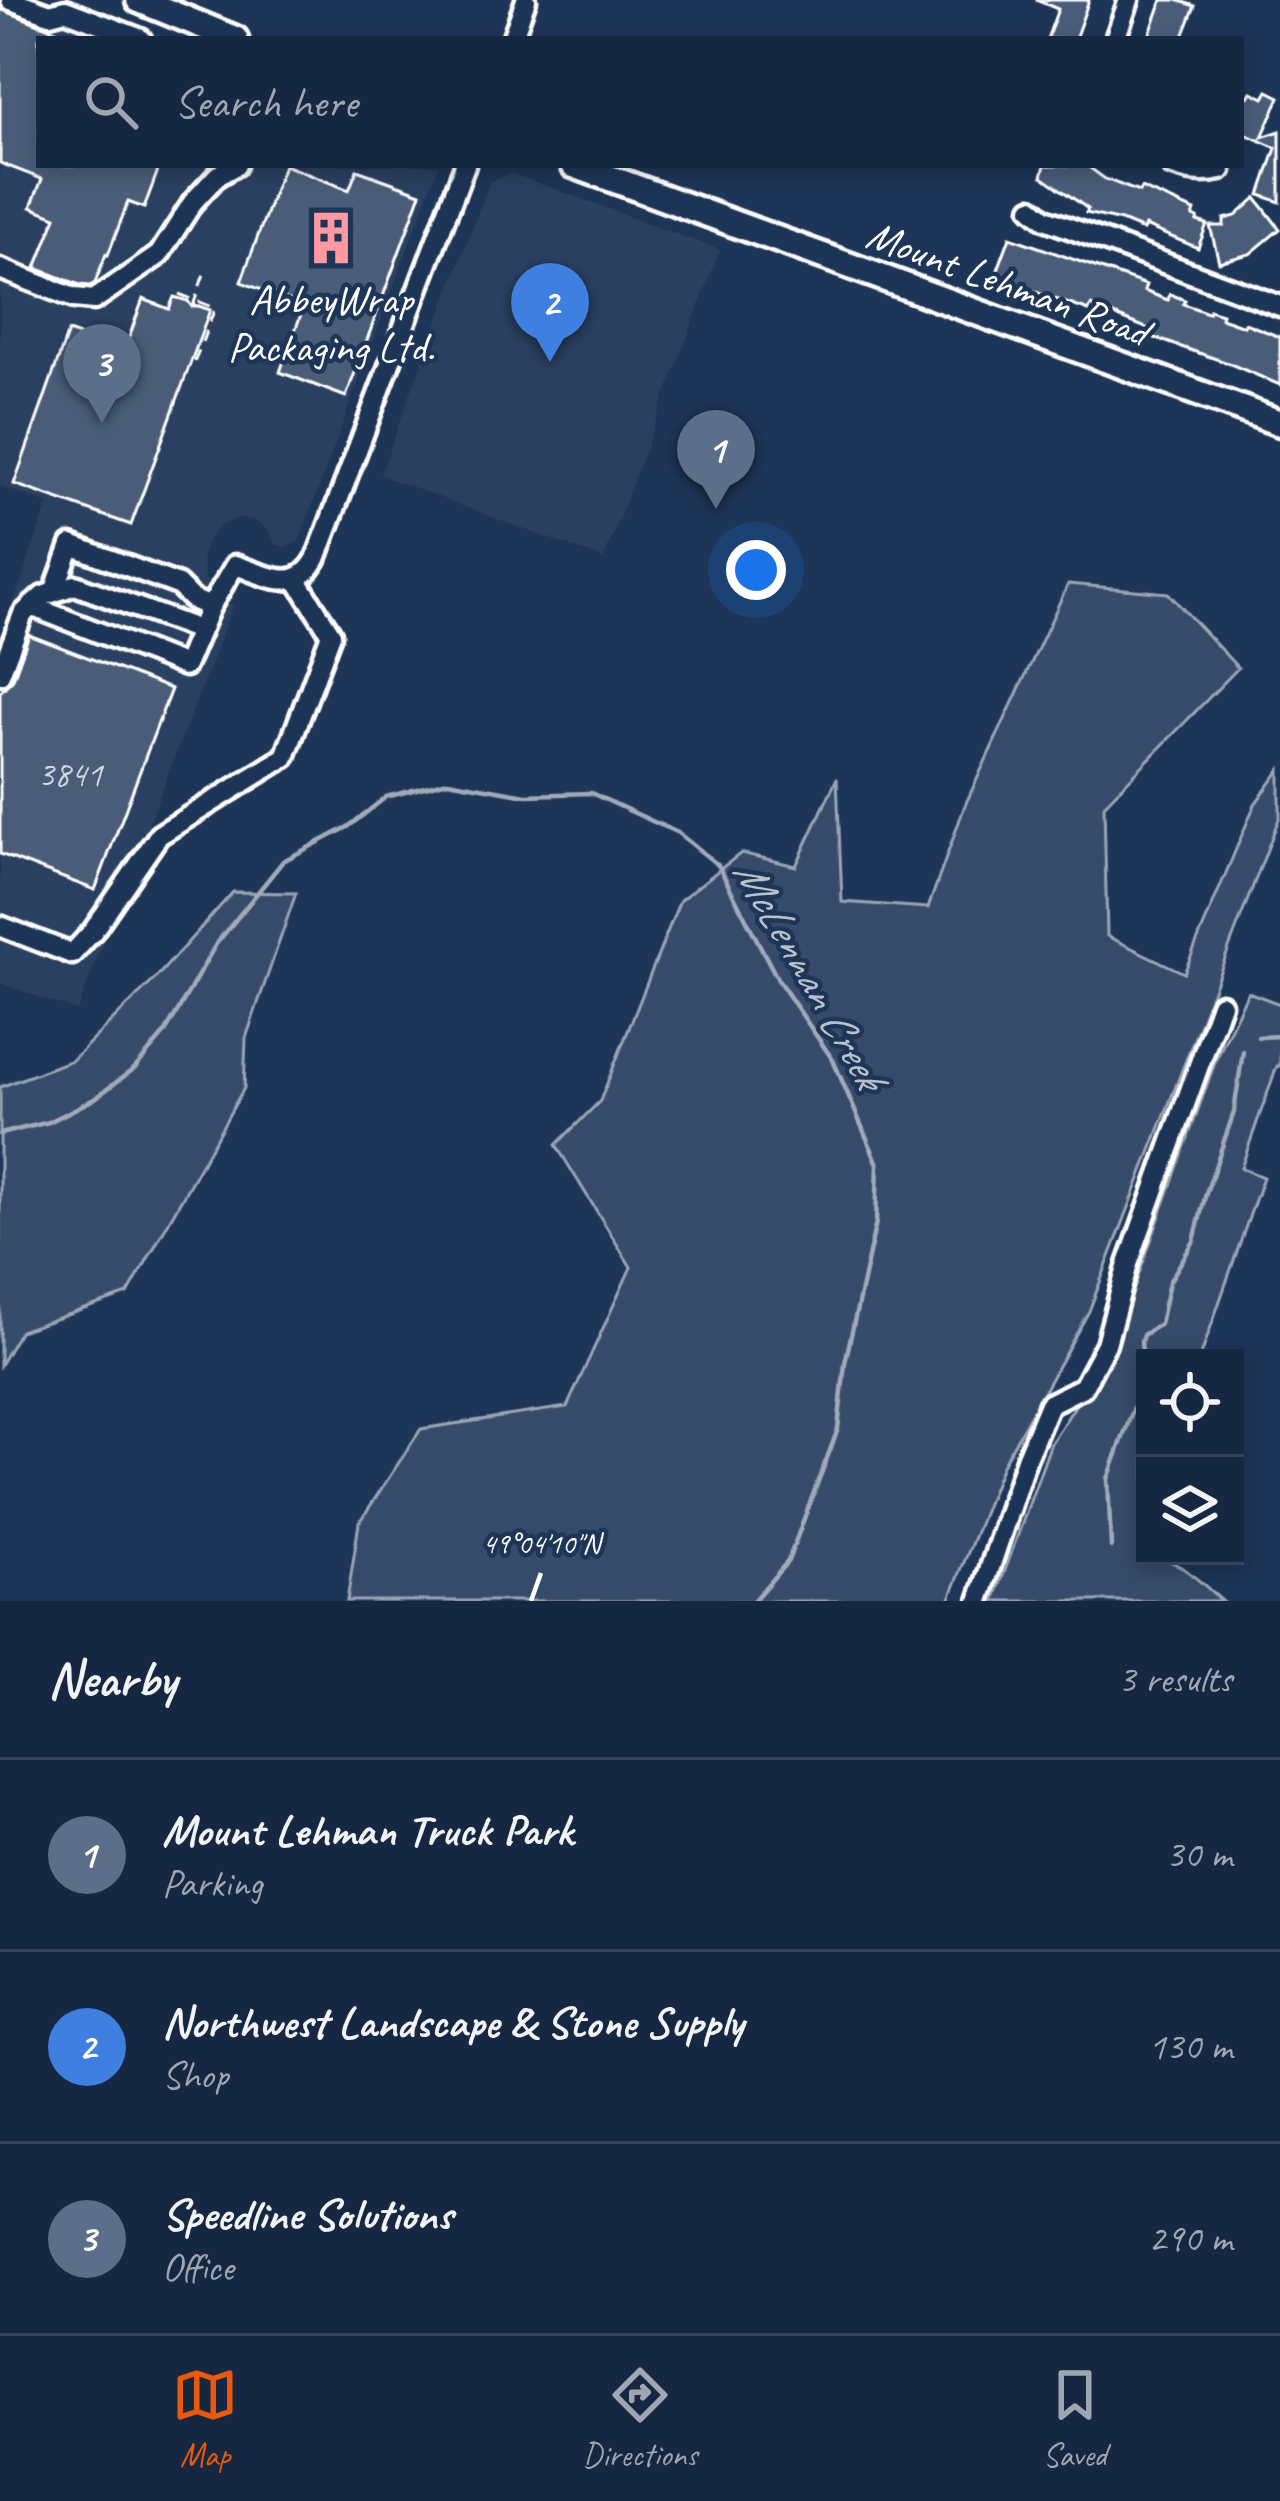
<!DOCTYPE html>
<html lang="en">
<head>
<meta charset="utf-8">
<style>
  body { margin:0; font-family:Caveat,sans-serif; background:#23344c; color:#f1f3f6 }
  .controls { position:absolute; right:36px; bottom:36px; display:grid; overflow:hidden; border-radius:0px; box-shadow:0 6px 18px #0003 }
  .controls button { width:108px; height:108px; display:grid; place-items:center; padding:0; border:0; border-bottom:3px solid #35445a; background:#162841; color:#f1f3f6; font:60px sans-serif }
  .you { position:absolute; left:756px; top:570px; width:42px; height:42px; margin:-30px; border:9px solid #fff; border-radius:50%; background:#1a73e8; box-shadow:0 0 0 18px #1a73e833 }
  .badge { display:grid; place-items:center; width:78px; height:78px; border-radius:50%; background:#ea580c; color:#fff; font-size:39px; font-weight:700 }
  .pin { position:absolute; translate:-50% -99px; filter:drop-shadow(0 3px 6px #0008) }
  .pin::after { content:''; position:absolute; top:63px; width:42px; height:36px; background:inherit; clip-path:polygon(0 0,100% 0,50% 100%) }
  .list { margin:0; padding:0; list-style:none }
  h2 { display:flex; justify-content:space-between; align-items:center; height:156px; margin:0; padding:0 48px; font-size:51px }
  h2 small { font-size:39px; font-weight:400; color:#9ea6b1 }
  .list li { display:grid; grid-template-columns:78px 1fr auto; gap:36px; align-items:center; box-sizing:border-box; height:192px; padding:0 48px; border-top:3px solid #35445a }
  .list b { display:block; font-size:45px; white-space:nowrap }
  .list p { margin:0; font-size:39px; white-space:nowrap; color:#9ea6b1 }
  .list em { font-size:39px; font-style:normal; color:#9ea6b1 }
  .icon { flex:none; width:66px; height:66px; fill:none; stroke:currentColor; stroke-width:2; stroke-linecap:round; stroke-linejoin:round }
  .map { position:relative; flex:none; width:1280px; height:1601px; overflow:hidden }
  .search { position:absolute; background:#162841; box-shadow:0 6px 18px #0003; left:36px; right:36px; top:36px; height:132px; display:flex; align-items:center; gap:30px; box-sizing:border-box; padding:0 42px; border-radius:0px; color:#9ea6b1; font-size:45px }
  .sheet { height:732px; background:#162841 }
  nav { display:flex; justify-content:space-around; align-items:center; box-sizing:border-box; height:168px; border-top:3px solid #35445a; background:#162841; font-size:33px; color:#9ea6b1 }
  nav a { display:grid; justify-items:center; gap:6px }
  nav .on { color:#ea580c }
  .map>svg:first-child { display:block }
  .built { fill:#2a4161 }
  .green { fill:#364b69; stroke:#9aa5b4; stroke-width:3 }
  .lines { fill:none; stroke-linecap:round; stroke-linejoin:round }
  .stream { stroke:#a0aab8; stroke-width:4.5 }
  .building { fill:#4a5d79; stroke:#fff; stroke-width:3 }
  .minor-casing { stroke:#fff; stroke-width:27 }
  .major-casing { stroke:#fff; stroke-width:33 }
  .path { stroke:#fff; stroke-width:3; stroke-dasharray:12 9; stroke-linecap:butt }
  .minor { stroke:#1d3557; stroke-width:18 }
  .major { stroke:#1d3557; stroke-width:24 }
  .ticks { fill:none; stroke:#fff; stroke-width:4.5 }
  .labels { text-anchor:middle; stroke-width:9; stroke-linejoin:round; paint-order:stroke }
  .number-label { font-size:36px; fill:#d2d6de }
  .street-label { font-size:42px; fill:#fff; stroke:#1d3557 }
  .poi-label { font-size:42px; fill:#fff; stroke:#1d3557 }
  .water-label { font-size:45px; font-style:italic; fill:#b8c0ca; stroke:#1d3557 }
  .ticks-label { font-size:30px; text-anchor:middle; fill:#fff; stroke:#1d3557; stroke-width:9; stroke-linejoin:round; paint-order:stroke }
</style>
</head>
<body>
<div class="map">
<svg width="1280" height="1601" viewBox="0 0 1280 1601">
  <rect width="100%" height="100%" fill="#1d3557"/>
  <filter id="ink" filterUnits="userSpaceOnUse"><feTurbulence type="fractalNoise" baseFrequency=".00833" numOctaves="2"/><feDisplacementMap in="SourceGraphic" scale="24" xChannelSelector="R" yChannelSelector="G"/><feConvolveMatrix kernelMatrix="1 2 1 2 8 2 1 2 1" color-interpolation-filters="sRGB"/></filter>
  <g filter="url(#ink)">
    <g class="built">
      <polygon points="0,0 71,0 171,39 39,39 39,165 439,165 299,541 286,547 275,544 268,530 256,521 237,518 218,527 207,541 202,557 204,577 215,594 233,605 77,1011 0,983 0,642 48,504 0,486"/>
      <polygon points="511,173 720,250 604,559 380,475 490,181"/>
    </g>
    <g class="green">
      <polygon points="1068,584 1168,593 1238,668 1104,805 1107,936 1184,973 1255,804 1280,770 1280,816 1089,1311 1002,1465 949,1601 347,1601 359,1523 421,1429 567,1407 631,1267 556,1145 600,1101 680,900 741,853 796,866 837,778 842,902 928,908 965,805"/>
      <polygon points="233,892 296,893 246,1038 244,1088 128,1294 20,1331 0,1365 0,1087 72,1060 154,980"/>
      <path d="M1248 992 1280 1004V1066H1277L1241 1168 1263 1177 1200 1358H1145V1556C1177 1556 1199 1581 1222 1601H994L1051 1443 1112 1349 1217 1057Z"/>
    </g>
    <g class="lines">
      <g class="stream">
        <polyline points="1258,1037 1280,1036"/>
        <polyline points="0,1134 49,1122 94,1099 135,1068 165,1033 216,944 283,861 348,827 386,797 448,781 526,795 591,793 678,833 718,865 778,980 833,1060 878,1164 876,1222 845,1363 838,1429 788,1561 753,1601"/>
        <polyline points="1111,1547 1108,1479 1144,1379 1141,1341 1143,1335 1160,1324 1169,1282 1194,1241 1206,1193 1234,1112 1243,1051"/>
      </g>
    </g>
    <g class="building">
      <polygon points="1036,0 1089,0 1075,39 1047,39 1058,9"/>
      <polygon points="1162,0 1177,0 1195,6 1182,39 1148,39"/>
      <polygon points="0,9 76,38 39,39 39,165 160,165 144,208 128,202 108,255 106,254 95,283 90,286 80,285 36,268 56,217 31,207 42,179 0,163"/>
      <polygon points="1268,91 1280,97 1262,137 1280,131 1280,202 1260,195 1276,148 1241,132 1241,94 1249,97 1252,92 1264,98"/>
      <polygon points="284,165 349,190 357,170 421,193 346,397 280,372 304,306 241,282"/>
      <polygon points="1045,165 1086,165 1105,179 1139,192 1141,188 1195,211 1193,216 1198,218 1197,221 1207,224 1198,248 1145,226 1143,230 1121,221 1086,213 1088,209 1042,176"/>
      <polygon points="1256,198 1280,229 1250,254 1219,262 1210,226 1224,226 1224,219 1236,216"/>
      <polygon points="1010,237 1146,285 1144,291 1168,300 1170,294 1185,300 1183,304 1208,313 1209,310 1222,314 1221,318 1244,326 1245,323 1280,337 1280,385 1228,363 1152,337 1154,331 1116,316 1091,306 1089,311 1013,284 1014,282 996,275"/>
      <polygon points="174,297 188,301 192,307 199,306 210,310 131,525 14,484 68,332 124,351 143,299 169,309"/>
      <polygon points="29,635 171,689 95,890 0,854 0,692 13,679"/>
    </g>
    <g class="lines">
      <defs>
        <g id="minor">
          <polyline points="11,0 50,14 65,10 141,39"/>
          <polyline points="512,39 526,0"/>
          <polyline points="1115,39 1129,0"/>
          <path d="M1171 165C1189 172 1202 174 1221 170"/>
          <polyline points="1032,208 1045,219 1280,306"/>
          <polyline points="0,269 74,298 94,300 159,255 193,202 217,176 236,165"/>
          <polyline points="54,592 71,545 178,585 192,599 210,607"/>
          <path d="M31 606 185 666 210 607 235 565C266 575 296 595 316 559L465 165"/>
          <polyline points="0,674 23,614 43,596 75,585 199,630"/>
          <polyline points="0,926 72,954 93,931 159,835 285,757 331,634 297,580"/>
          <polyline points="979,1601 1026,1459 1049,1404 1083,1387 1106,1344 1128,1264 1221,1004"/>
        </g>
        <g id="major">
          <polyline points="139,0 235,39"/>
          <polyline points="574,165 1280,423"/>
        </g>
      </defs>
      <use href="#minor" class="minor-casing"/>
      <use href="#major" class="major-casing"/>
      <g class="path">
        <polyline points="179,294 215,308 194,363 192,362"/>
        <polyline points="193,306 205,271"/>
      </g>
      <use href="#minor" class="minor"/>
      <use href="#major" class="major"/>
    </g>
  </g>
  <path class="ticks" d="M531 1601 541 1573"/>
  <defs>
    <symbol id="building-bare" viewBox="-9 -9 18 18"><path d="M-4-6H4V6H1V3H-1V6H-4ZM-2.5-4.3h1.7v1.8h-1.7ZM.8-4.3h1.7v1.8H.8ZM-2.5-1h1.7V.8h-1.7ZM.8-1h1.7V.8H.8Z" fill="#ff9aa2" stroke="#1d3557" stroke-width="2.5" paint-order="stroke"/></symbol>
  </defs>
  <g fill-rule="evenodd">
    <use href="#building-bare" x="293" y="200" width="76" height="76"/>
  </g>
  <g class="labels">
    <g class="number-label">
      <text x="70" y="786">3841</text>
    </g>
    <g class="street-label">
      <text transform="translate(1008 282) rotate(20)" y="15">Mount Lehman Road</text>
    </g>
    <g class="poi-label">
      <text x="331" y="313">AbbeyWrap<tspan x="331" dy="48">Packaging Ltd.</tspan></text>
    </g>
    <g class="water-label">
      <text transform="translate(810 973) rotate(60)" y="16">McLennan Creek</text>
    </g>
  </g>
  <g class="ticks-label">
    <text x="541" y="1553">49°04'10"N</text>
  </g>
</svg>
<div class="controls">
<button><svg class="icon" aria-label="locate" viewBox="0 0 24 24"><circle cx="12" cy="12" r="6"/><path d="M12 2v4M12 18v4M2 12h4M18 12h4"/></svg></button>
<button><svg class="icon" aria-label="layers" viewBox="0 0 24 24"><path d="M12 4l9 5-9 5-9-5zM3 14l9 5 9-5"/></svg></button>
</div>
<div class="you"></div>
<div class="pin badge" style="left:716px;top:509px;background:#5c6f8a">1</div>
<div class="pin badge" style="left:550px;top:362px;background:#3f7fe0">2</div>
<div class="pin badge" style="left:102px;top:423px;background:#5c6f8a">3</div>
<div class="search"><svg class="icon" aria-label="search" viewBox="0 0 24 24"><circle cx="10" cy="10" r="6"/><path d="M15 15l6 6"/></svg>Search here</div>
</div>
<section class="sheet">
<h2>Nearby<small>3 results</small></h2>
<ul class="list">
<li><span class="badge" style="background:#5c6f8a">1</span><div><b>Mount Lehman Truck Park</b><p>Parking</p></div><em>30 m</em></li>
<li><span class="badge" style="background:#3f7fe0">2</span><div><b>Northwest Landscape &amp; Stone Supply</b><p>Shop</p></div><em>130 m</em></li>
<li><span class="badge" style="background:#5c6f8a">3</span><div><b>Speedline Solutions</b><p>Office</p></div><em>290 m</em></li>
</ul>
</section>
<nav>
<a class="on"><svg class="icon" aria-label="map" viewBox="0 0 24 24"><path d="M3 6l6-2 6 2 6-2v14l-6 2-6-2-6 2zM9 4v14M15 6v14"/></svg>Map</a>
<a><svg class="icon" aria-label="directions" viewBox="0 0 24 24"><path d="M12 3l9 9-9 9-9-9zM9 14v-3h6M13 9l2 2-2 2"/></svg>Directions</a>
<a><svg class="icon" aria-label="saved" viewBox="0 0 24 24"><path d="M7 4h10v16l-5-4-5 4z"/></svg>Saved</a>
</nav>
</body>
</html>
